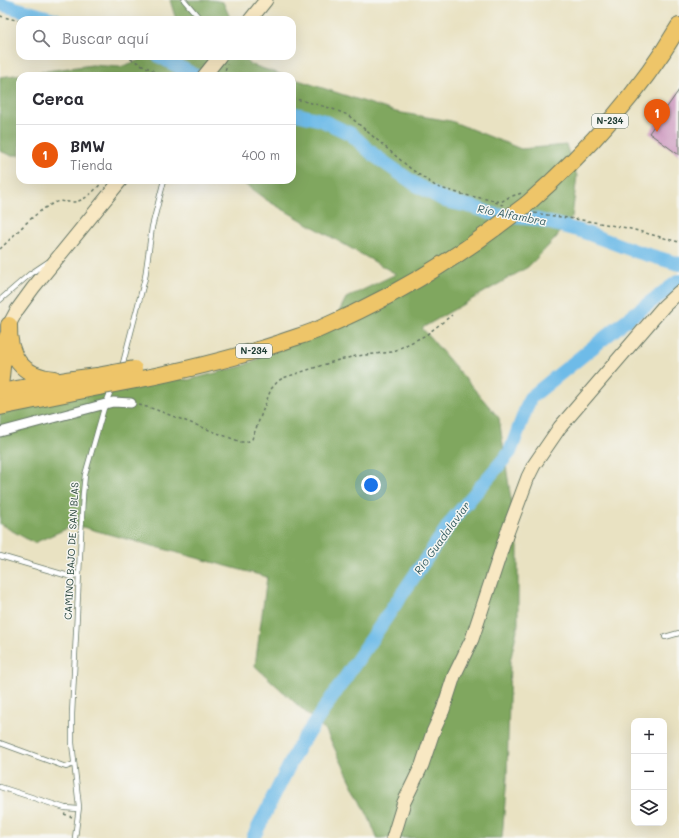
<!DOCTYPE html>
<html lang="es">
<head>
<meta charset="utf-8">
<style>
  body { margin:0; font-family:Mali,sans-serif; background:#f2f2f3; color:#2b2b33 }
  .controls { position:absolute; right:12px; bottom:12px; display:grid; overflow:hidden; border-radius:8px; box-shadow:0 4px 16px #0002 }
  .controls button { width:36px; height:36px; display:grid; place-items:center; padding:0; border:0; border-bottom:1px solid #e1e1e2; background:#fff; color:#2b2b33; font:20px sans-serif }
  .you { position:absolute; left:371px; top:485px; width:14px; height:14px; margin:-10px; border:3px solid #fff; border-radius:50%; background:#1a73e8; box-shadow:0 0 0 6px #1a73e833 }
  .badge { display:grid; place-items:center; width:26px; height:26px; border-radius:50%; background:#ea580c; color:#fff; font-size:13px; font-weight:700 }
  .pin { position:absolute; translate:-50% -33px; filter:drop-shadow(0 1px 2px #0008) }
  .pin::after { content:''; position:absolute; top:21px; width:14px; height:12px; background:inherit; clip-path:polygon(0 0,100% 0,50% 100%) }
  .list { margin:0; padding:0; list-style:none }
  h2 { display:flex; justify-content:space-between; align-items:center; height:52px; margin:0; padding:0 16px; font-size:17px }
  h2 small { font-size:13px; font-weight:400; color:#7c7c81 }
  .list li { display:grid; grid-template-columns:26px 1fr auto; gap:12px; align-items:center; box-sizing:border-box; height:60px; padding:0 16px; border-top:1px solid #e1e1e2 }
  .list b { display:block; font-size:15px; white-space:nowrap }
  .list p { margin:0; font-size:13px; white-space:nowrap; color:#7c7c81 }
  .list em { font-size:13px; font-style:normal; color:#7c7c81 }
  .icon { flex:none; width:22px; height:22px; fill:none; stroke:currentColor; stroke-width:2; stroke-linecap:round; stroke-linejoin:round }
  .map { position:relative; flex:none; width:679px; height:838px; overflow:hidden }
  .search { position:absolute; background:#fff; box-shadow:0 4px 16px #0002; left:16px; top:16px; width:280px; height:44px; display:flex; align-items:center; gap:10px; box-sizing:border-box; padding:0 14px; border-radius:12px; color:#7c7c81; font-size:15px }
  .panel { position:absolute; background:#fff; box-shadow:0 4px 16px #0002; left:16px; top:72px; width:280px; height:112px; border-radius:12px }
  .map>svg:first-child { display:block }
  .forest { fill:#80a75e; stroke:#507249 }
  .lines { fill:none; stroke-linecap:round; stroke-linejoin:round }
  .river { stroke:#6ebbe8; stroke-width:14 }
  .building { fill:#c990ba }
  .lane-casing { stroke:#676; stroke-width:6 }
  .street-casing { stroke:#676; stroke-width:11 }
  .secondary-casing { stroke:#676; stroke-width:15 }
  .highway-casing { stroke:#676; stroke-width:18 }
  .path { stroke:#676; stroke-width:1.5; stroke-dasharray:3 3; stroke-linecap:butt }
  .lane { stroke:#fff; stroke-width:4.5 }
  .street { stroke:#fff; stroke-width:9 }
  .secondary { stroke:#f8e8c3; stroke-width:13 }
  .highway { stroke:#eec569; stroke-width:16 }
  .highway-bridge-casing { stroke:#676; stroke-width:18; stroke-linecap:butt }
  .highway-bridge { stroke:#eec569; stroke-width:16 }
  .labels { text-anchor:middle; stroke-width:3; stroke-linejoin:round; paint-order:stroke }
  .shield { fill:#f6f6f2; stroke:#60746d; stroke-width:1 }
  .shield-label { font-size:9px; font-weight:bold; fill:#1f3d34 }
  .street-label { font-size:10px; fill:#1f3d34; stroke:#f6f6f2 }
  .water-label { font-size:11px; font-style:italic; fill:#335c61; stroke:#f6f6f2 }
</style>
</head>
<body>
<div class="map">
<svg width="679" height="838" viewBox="0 0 679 838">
  <rect width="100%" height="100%" fill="#f6f6f2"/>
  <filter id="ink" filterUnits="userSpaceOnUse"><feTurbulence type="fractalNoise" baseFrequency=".025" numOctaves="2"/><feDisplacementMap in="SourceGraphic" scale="8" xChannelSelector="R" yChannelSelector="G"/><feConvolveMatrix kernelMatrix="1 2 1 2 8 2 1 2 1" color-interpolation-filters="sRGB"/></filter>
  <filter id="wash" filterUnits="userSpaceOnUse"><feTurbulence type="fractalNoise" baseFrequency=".012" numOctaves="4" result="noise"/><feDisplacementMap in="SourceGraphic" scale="16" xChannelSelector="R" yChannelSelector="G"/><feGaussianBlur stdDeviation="0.9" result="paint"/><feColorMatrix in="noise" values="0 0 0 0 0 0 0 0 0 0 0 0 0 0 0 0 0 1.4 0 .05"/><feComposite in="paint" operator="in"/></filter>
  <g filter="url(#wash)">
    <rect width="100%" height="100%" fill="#e9e2c2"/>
    <g class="forest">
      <polygon points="170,0 212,0 223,2 231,20 176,20"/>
      <polygon points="151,56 245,56 249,64 286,76 20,76 20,155 10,155 0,151 0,77 92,65 120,67"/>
      <polygon points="292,78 396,112 451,121 521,149 566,145 577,176 572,217 555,239 528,267 422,328 499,418 518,547 518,625 510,662 507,778 502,838 377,838 370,820 326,731 255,666 267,577 75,525 34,543 0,524 0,401 121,369 188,380 243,366 334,322 346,298 396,274 268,201 239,180 292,180"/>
    </g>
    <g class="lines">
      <g class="river">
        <polyline points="0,4 57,20"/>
        <polyline points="159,56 196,76"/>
        <polyline points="292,113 321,120 351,134 375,156 415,184 446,201 473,207 496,215 535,219 581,231 635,251 679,264"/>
        <polyline points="253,838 299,746 453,519 510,452 530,398 629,318 679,281"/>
      </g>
    </g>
    <g id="blocks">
      <polygon class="building" points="679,90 679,155 649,133"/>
    </g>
  </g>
  <g filter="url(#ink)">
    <use href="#blocks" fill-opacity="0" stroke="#676" stroke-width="1"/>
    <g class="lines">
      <defs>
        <g id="lane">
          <polyline points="184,0 201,20"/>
          <polyline points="0,300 30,274 48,262"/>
          <polyline points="122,367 145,278 152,227 164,180"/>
          <polyline points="0,556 72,577 79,573"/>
          <polyline points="665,637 679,633"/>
          <polyline points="0,743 66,767 74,764"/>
          <polyline points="0,787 65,808 78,809"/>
          <polyline points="75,838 79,807 72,743 72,714 83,494 85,475 104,408 112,388"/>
        </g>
        <polyline id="street" points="0,432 113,402 131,403"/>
        <g id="secondary">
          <polyline points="250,20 266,0"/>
          <polyline points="204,76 220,56"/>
          <polyline points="9,325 17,310 33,288 121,180"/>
          <polyline points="393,838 404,802 422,765 433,732 443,710 454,676 472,639 506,536 528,477 534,465 560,427 664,306 679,292"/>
        </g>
        <g id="highway">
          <path d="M527 204C586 152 639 94 679 26"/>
          <path d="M9 325C8 357 22 376 54 379"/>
          <path d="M136 380C185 370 232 359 280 343 292 338 305 335 317 330 380 303 440 269 495 228"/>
          <polyline points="0,387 4,347 7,337"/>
          <polyline points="0,392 66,380 97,376"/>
          <polyline points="0,407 99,387"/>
        </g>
      </defs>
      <use href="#lane" class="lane-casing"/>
      <use href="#street" class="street-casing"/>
      <use href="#secondary" class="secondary-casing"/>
      <use href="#highway" class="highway-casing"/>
      <g class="path">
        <polyline points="0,16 20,21"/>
        <polyline points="125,56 152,70 156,76"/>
        <polyline points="224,76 227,64"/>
        <polyline points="292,98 330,108 348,115 411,169 437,187 465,195 501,202 509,197 522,193"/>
        <polyline points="495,202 505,206"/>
        <polyline points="534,213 588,221 627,228 679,242"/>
        <path d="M0 249C16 234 34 212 54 203 59 200 64 202 69 202 85 203 94 191 104 180"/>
        <polyline points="139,405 154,409 241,442 247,442 252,439 271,389 278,381 283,378 335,361 356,356 392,352 426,335 452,315"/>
        <polyline points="64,814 72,817"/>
      </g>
      <use href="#lane" class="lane"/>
      <use href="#street" class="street"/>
      <use href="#secondary" class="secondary"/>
      <use href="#highway" class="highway"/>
      <defs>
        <g id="highway-bridge">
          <polyline points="495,228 527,204"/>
          <polyline points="97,376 134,369"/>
          <polyline points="99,387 136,380"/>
        </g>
      </defs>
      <use href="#highway-bridge" class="highway-bridge-casing"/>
      <use href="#highway-bridge" class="highway-bridge"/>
    </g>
  </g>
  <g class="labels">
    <g class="shield">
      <rect x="592" y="114" width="36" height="14" rx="3"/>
      <rect x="236" y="344" width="36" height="14" rx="3"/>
    </g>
    <g class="shield-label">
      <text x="610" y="124">N-234</text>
      <text x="254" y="354">N-234</text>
    </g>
    <g class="street-label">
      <text transform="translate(71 551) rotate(-87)" y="4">CAMINO BAJO DE SAN BLAS</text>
    </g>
    <g class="water-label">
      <text transform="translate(512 215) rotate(11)" y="4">Río Alfambra</text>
      <text transform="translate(442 538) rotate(-54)" y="4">Río Guadalaviar</text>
    </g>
  </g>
</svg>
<div class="controls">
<button>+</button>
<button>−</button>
<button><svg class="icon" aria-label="layers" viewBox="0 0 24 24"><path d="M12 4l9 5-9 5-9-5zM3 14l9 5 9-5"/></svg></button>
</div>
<div class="you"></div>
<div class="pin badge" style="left:657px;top:132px">1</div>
<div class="search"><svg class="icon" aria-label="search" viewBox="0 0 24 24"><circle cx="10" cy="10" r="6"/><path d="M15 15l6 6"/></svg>Buscar aquí</div>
<section class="panel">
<h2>Cerca<small></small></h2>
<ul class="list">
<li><span class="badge">1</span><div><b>BMW</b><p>Tienda</p></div><em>400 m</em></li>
</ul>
</section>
</div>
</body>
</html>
